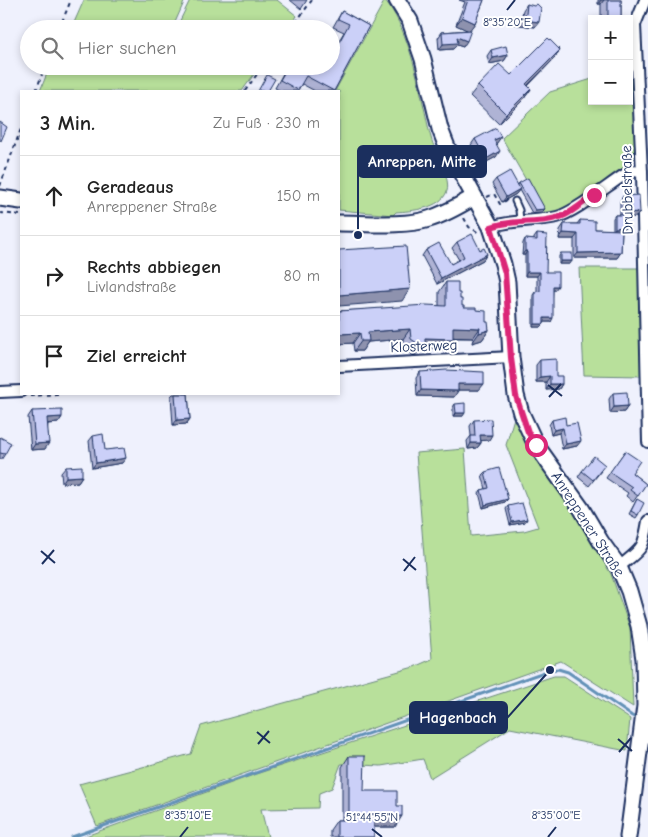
<!DOCTYPE html>
<html lang="de">
<head>
<meta charset="utf-8">
<style>
  body { margin:0; font-family:"Comic Neue",sans-serif; background:#f2f2f2; color:#222 }
  .controls { position:absolute; right:15px; top:15px; display:grid; overflow:hidden; border-radius:0px; box-shadow:0 2px 8px #0003 }
  .controls button { width:45px; height:45px; display:grid; place-items:center; padding:0; border:0; border-bottom:1px solid #e0e0e0; background:#fff; color:#222; font:25px sans-serif }
  .stop { position:absolute; width:15px; height:15px; margin:-11px; border:4px solid #db2777; border-radius:50%; background:#fff }
  .stop.end { background:#db2777; border-color:#fff; box-shadow:0 1px 5px #0008 }
  .list { margin:0; padding:0; list-style:none }
  h2 { display:flex; justify-content:space-between; align-items:center; height:65px; margin:0; padding:0 20px; font-size:21px }
  h2 small { font-size:16px; font-weight:400; color:#767676 }
  .list li { display:grid; grid-template-columns:32px 1fr auto; gap:15px; align-items:center; box-sizing:border-box; height:80px; padding:0 20px; border-top:1px solid #e0e0e0 }
  .list b { display:block; font-size:19px; white-space:nowrap }
  .list p { margin:0; font-size:16px; white-space:nowrap; color:#767676 }
  .list em { font-size:16px; font-style:normal; color:#767676 }
  .icon { flex:none; width:28px; height:28px; fill:none; stroke:currentColor; stroke-width:2; stroke-linecap:round; stroke-linejoin:round }
  .map { position:relative; flex:none; width:648px; height:837px; overflow:hidden }
  .search { position:absolute; background:#fff; box-shadow:0 2px 8px #0003; left:20px; top:20px; width:320px; height:55px; display:flex; align-items:center; gap:12px; box-sizing:border-box; padding:0 18px; border-radius:28px; color:#767676; font-size:19px }
  .panel { position:absolute; background:#fff; box-shadow:0 2px 8px #0003; left:20px; top:90px; width:320px; height:305px; border-radius:0px }
  .map>svg:first-child { display:block }
  .green { fill:#b8e09b; stroke:#6a887c }
  .lines { fill:none; stroke-linecap:round; stroke-linejoin:round }
  .stream { stroke:#6291b7; stroke-width:3 }
  .lane-casing { stroke:#1b2f5e; stroke-width:9 }
  .street-casing { stroke:#1b2f5e; stroke-width:14 }
  .secondary-casing { stroke:#1b2f5e; stroke-width:19 }
  .path { stroke:#1b2f5e; stroke-width:2; stroke-dasharray:4 4; stroke-linecap:butt }
  .lane { stroke:#fff; stroke-width:5 }
  .street { stroke:#fff; stroke-width:10 }
  .secondary { stroke:#fff; stroke-width:15 }
  .wall { fill:#afb3d5; stroke:#1b2f5e }
  .shaded-wall { fill:#8e92ae; stroke:#1b2f5e }
  .building { fill:#cbd0f8; stroke:#1b2f5e }
  .route { stroke:#db2777; stroke-width:6 }
  .ticks { fill:none; stroke:#1b2f5e; stroke-width:2 }
  .labels { text-anchor:middle; stroke-width:4; stroke-linejoin:round; paint-order:stroke }
  .street-label { font-size:15px; fill:#1b2f5e; stroke:#fff }
  .ticks-label { font-size:12px; text-anchor:middle; fill:#1b2f5e; stroke:#fff; stroke-width:4; stroke-linejoin:round; paint-order:stroke }
  .leader { fill:none; stroke:#1b2f5e; stroke-width:2 }
  .callout-dot { fill:#1b2f5e; stroke:#fff; stroke-width:2 }
  .callout { fill:#1b2f5e; stroke:#1b2f5e; stroke-width:2 }
  .callout-label { font-size:16px; text-anchor:middle; font-weight:bold; fill:#fff }
</style>
</head>
<body>
<div class="map">
<svg width="648" height="837" viewBox="0 0 648 837">
  <rect width="100%" height="100%" fill="#eff1fd"/>
  <filter id="ink" filterUnits="userSpaceOnUse"><feTurbulence type="fractalNoise" baseFrequency=".02" numOctaves="2"/><feDisplacementMap in="SourceGraphic" scale="10" xChannelSelector="R" yChannelSelector="G"/><feConvolveMatrix kernelMatrix="1 2 1 2 8 2 1 2 1" color-interpolation-filters="sRGB"/></filter>
  <g filter="url(#ink)">
    <g class="green">
      <polygon points="84,0 185,0 172,29 82,29 73,25"/>
      <polygon points="190,0 277,0 297,16 288,29 176,29"/>
      <path d="M385 0C406 26 416 71 423 103 426 115 428 129 432 141 436 153 451 179 447 191 441 209 411 211 396 212L393 215 339 210V91H335Z"/>
      <path d="M633 29 637 154C630 169 585 199 569 208 562 212 553 213 546 215L502 138 550 92 592 79V101H629V31Z"/>
      <polygon points="50,66 260,66 242,91 40,91"/>
      <polygon points="579,268 640,268 642,376 584,375"/>
      <polygon points="514,418 527,443 572,510 611,574 630,628 633,707 561,661 97,826 79,784 191,754 201,726 414,667 432,659 416,453 465,449 471,536 524,531 538,527 506,445"/>
      <polygon points="554,676 564,676 630,719 627,751 510,728 430,778 423,759 381,766 341,764 332,788 319,793 318,808 261,809 268,837 83,837 256,774"/>
    </g>
    <g class="lines">
      <polyline class="stream" points="72,837 550,670 558,669 568,672 632,716 638,719"/>
      <defs>
        <polyline id="lane" points="515,201 519,210 520,221"/>
        <g id="street">
          <polyline points="645,0 635,25 642,172 648,442"/>
          <path d="M491 227C512 219 535 222 557 217 574 213 607 186 624 175L632 171 642 172"/>
          <polyline points="339,366 511,357"/>
          <polyline points="0,392 21,391"/>
          <path d="M619 567C642 548 643 551 648 521"/>
        </g>
        <g id="secondary">
          <polyline points="397,0 410,21 423,59 440,129 447,147 491,227 503,264 507,282 511,357 516,395 521,413 536,445 581,508 601,542 619,567 629,591 639,626 644,659 645,706 628,837"/>
          <polyline points="0,198 21,201"/>
          <path d="M339 223C365 223 404 227 429 219 445 214 459 206 474 197"/>
        </g>
      </defs>
      <use href="#lane" class="lane-casing"/>
      <use href="#street" class="street-casing"/>
      <use href="#secondary" class="secondary-casing"/>
      <g class="path">
        <polyline points="59,29 71,0"/>
        <polyline points="291,29 312,0"/>
        <polyline points="36,91 45,66"/>
        <polyline points="245,91 263,66"/>
        <polyline points="0,186 21,129"/>
        <polyline points="487,197 494,194 500,204 507,200"/>
        <polyline points="0,213 21,215"/>
        <polyline points="464,218 469,227 476,231 480,235"/>
        <polyline points="30,396 59,394"/>
      </g>
      <use href="#lane" class="lane"/>
      <use href="#street" class="street"/>
      <use href="#secondary" class="secondary"/>
    </g>
    <g class="wall">
      <polygon points="290,0 307,0 301,9"/>
      <polygon points="459,0 484,0 475,23 469,30 463,47 457,45 453,49 439,50 438,38 442,32 468,30 456,25 465,2"/>
      <polygon points="598,0 621,0 621,18 620,19 601,19 601,4 598,4"/>
      <polygon points="527,4 535,27 513,24 522,15 523,10"/>
      <polygon points="342,11 369,26 334,91 315,91 302,84 297,91 281,91 275,88 285,70 279,66 317,66 323,70 325,66 331,66 331,54 344,32 333,27"/>
      <polygon points="491,50 508,55 504,61 489,64 487,56"/>
      <polygon points="560,50 552,61 528,86 531,89 523,100 499,124 470,96 478,86 511,75"/>
      <polygon points="501,137 496,143 496,157 481,165 471,145 475,139"/>
      <polygon points="496,179 518,185 519,183 542,212 532,213 519,190 516,194 502,202 492,184"/>
      <polygon points="623,196 640,212 636,217 625,218 625,227 623,230 622,230 621,252 617,258 574,258 574,239 559,239 560,230 564,224 577,224 580,220 595,229 613,230 613,218 615,215 620,215 620,201"/>
      <polygon points="537,234 546,272 555,290 553,290 551,322 544,322 544,324 541,327 533,327 533,295 535,292 537,291 537,276 525,276 525,255 522,255 523,243 525,239 534,240 534,238"/>
      <polygon points="457,242 480,250 487,254 483,260 437,284 422,256 426,250 451,264 459,260 452,248"/>
      <polygon points="561,253 570,264 559,264 559,256"/>
      <polygon points="446,282 458,293 460,299 462,306 464,308 476,310 486,322 489,330 482,340 472,343 473,338 453,338 446,349 422,348 418,353 413,355 404,349 403,339 368,342 362,351 354,351 353,343 339,344 339,311 439,306 439,292"/>
      <polygon points="540,360 556,376 562,384 559,389 546,390 546,382 536,382 536,365"/>
      <polygon points="420,372 479,390 458,390 454,397 417,396 416,378"/>
      <polygon points="613,393 628,406 624,412 610,413 609,399"/>
      <polygon points="173,394 188,394 190,419 186,424 173,425 171,396"/>
      <polygon points="455,404 463,416 453,416 453,407"/>
      <polygon points="32,411 62,417 58,423 48,424 45,449 31,450 28,417"/>
      <polygon points="474,420 489,440 481,440 481,443 477,448 468,449 467,441 471,436 470,426"/>
      <polygon points="552,420 566,425 577,446 562,449 559,433 551,435 549,425"/>
      <polygon points="93,436 105,450 122,463 92,468 89,441"/>
      <polygon points="0,437 5,454 1,460 0,459"/>
      <polygon points="625,451 632,473 646,484 633,502 626,496 628,493 606,478"/>
      <polygon points="66,467 82,476 78,482 62,483 61,473"/>
      <polygon points="582,471 601,471 589,486 578,477"/>
      <polygon points="485,472 508,499 505,502 483,508 479,493 481,490 486,489 482,475"/>
      <polygon points="637,499 638,515 636,518 629,514"/>
      <polygon points="508,506 527,519 525,522 510,525 506,509"/>
      <polygon points="349,756 364,791 395,827 374,827 374,837 330,837 330,830 337,820 342,820 342,767"/>
    </g>
    <g class="shaded-wall">
      <polygon points="601,0 604,0 601,4 598,4"/>
      <polygon points="462,17 475,23 469,31 456,25"/>
      <polygon points="608,18 621,18 620,19 607,19"/>
      <polygon points="516,19 539,22 535,27 513,24"/>
      <polygon points="457,37 467,41 463,47 457,45 453,49 439,50 443,44"/>
      <polygon points="560,50 552,61 518,95 526,84"/>
      <polygon points="508,55 504,61 489,64 493,58"/>
      <polygon points="531,89 523,100 499,124 506,114"/>
      <polygon points="501,137 497,143 490,146 494,140"/>
      <polygon points="500,151 496,157 481,165 486,159"/>
      <polygon points="520,189 516,194 502,202 506,197"/>
      <polygon points="545,209 542,212 532,213 535,210"/>
      <polygon points="640,212 636,217 620,218 623,213"/>
      <polygon points="625,227 623,230 613,231 615,228"/>
      <polygon points="563,233 578,234 574,239 559,239"/>
      <polygon points="525,251 527,251 525,255 522,255"/>
      <polygon points="621,252 617,258 574,258 578,253"/>
      <polygon points="487,254 483,260 437,284 441,278"/>
      <polygon points="561,261 572,261 570,264 559,264"/>
      <polygon points="527,272 540,272 537,276 525,276"/>
      <polygon points="553,286 558,286 555,290 551,290"/>
      <polygon points="410,289 402,301 339,306 339,295"/>
      <polygon points="544,318 553,318 551,322 541,322"/>
      <polygon points="535,324 544,324 541,327 533,327"/>
      <polygon points="453,327 480,328 473,338 446,337"/>
      <polygon points="410,329 403,339 368,342 362,351 354,351 368,332"/>
      <polygon points="489,330 482,340 472,343 479,333"/>
      <polygon points="360,333 353,343 339,344 339,334"/>
      <polygon points="425,338 453,339 446,349 422,348 418,353 413,355"/>
      <polygon points="550,376 546,382 536,382 540,377"/>
      <polygon points="458,384 484,384 479,390 454,390"/>
      <polygon points="550,384 562,384 559,389 546,390"/>
      <polygon points="421,390 458,391 454,397 417,396"/>
      <polygon points="628,406 624,412 610,413 614,407"/>
      <polygon points="456,413 465,413 463,416 453,416"/>
      <polygon points="62,417 58,423 43,424 47,418"/>
      <polygon points="190,419 186,424 173,425 177,420"/>
      <polygon points="563,428 559,433 551,435 554,430"/>
      <polygon points="480,435 492,435 489,440 477,441"/>
      <polygon points="581,441 577,446 562,449 566,444"/>
      <polygon points="49,443 45,449 31,450 35,444"/>
      <polygon points="471,443 481,443 477,448 468,449"/>
      <polygon points="126,458 122,463 92,468 96,463"/>
      <polygon points="82,476 78,482 62,483 66,477"/>
      <polygon points="508,499 505,502 483,508 485,505"/>
      <polygon points="527,519 525,522 510,525 512,522"/>
      <polygon points="374,816 402,816 395,827 367,827"/>
    </g>
    <g class="building">
      <polygon points="468,0 484,0 475,23 462,17"/>
      <rect x="608" y="0" width="13" height="18"/>
      <polygon points="527,4 534,6 537,4 541,8 539,22 516,19 526,14"/>
      <polygon points="342,11 369,26 334,91 306,76 298,90 280,80 288,66 317,66 324,70 326,66 331,66 331,57 349,24 338,19"/>
      <polygon points="471,30 467,41 457,37 458,43 443,44 442,32"/>
      <polygon points="548,38 560,50 526,84 531,89 506,114 478,86 499,64 511,75"/>
      <polygon points="506,46 508,55 493,58 491,50"/>
      <polygon points="267,75 275,79 268,91 258,91"/>
      <polygon points="0,122 7,127 1,141 0,140"/>
      <polygon points="496,128 501,137 494,140 500,151 486,159 475,139"/>
      <polygon points="510,171 520,189 506,197 496,179"/>
      <polygon points="528,178 545,209 535,210 519,183"/>
      <polygon points="639,195 640,212 623,213 623,196"/>
      <polygon points="615,215 625,215 625,227 615,228"/>
      <polygon points="580,220 595,221 595,229 622,230 621,252 578,253 578,234 563,233 564,224 580,224"/>
      <polygon points="472,234 480,250 484,248 487,254 441,278 426,250 439,243 451,264 464,257 457,242"/>
      <polygon points="537,234 547,235 546,272 558,272 558,286 553,286 553,318 544,318 544,324 535,324 535,292 540,291 540,272 527,272 527,251 525,251 525,239 537,240"/>
      <polygon points="406,246 410,289 339,295 339,250"/>
      <rect x="561" y="253" width="11" height="8"/>
      <polygon points="446,282 458,282 458,293 460,293 460,299 462,299 462,306 464,306 464,308 476,308 476,310 486,311 486,322 488,322 489,330 479,333 480,328 453,327 453,339 425,338 425,343 420,345 411,339 410,329 368,332 369,341 361,341 360,333 339,334 339,311 426,305 446,306"/>
      <polygon points="556,359 556,376 562,376 562,384 550,384 550,376 540,377 540,360"/>
      <polygon points="446,370 484,372 484,384 458,384 458,391 421,390 420,372"/>
      <polygon points="627,392 628,406 614,407 613,393"/>
      <polygon points="175,394 188,394 190,419 177,420"/>
      <polygon points="465,403 465,413 456,413 455,404"/>
      <polygon points="62,410 62,417 47,418 49,443 35,444 32,411"/>
      <polygon points="565,417 566,425 577,423 581,441 566,444 563,428 554,430 552,420"/>
      <polygon points="491,419 492,435 480,435 481,443 471,443 471,436 475,436 474,420"/>
      <polygon points="103,434 105,450 124,448 126,458 96,463 93,436"/>
      <polygon points="0,437 11,443 5,454 0,453"/>
      <polygon points="625,451 640,461 632,473 646,484 638,496 630,490 632,487 610,472"/>
      <polygon points="594,456 605,465 593,480 582,471"/>
      <polygon points="82,466 82,476 66,477 66,467"/>
      <polygon points="499,468 508,499 485,505 481,490 489,488 485,472"/>
      <polygon points="637,499 644,503 638,515 631,511"/>
      <polygon points="522,503 527,519 512,522 508,506"/>
      <polygon points="349,756 365,756 364,791 397,791 397,806 402,806 402,816 374,816 374,837 337,837 337,820 349,820"/>
    </g>
  </g>
  <g class="lines" filter="url(#ink)">
    <path class="route" d="M536 445 528 432 516 396 511 358 505 273 491 227C514 218 543 225 565 215 575 210 585 201 594 195"/>
  </g>
  <path class="ticks" d="M507 10 515 0M548 385 562 396M549 397 561 384M41 551 55 563M403 559 416 570M42 564 54 550M404 571 415 557M257 732 270 743M618 739 632 751M258 744 269 731M619 752 631 738M372 829 382 837M180 837 188 827M548 837 556 827"/>
  <g class="labels">
    <g class="street-label">
      <text transform="translate(627 190) rotate(-91)" y="5">Drubbelstraße</text>
      <text transform="translate(424 346) rotate(-2)" y="5">Klosterweg</text>
      <text transform="translate(588 524) rotate(57)" y="5">Anreppener Straße</text>
    </g>
  </g>
  <g class="ticks-label">
    <text x="507" y="26">8°35'20"E</text>
    <text x="188" y="819">8°35'10"E</text>
    <text x="556" y="819">8°35'00"E</text>
    <text x="372" y="821">51°44'55"N</text>
  </g>
  <path class="leader" d="M358 235L358 161M550 670L507 718"/>
  <g class="callout-dot">
    <circle cx="358" cy="235" r="5"/>
    <circle cx="550" cy="670" r="5"/>
  </g>
  <g class="callout">
    <rect x="358" y="146" width="128" height="31" rx="5"/>
    <rect x="410" y="702" width="97" height="31" rx="5"/>
  </g>
  <g class="callout-label">
    <text x="422" y="167">Anreppen, Mitte</text>
    <text x="458" y="723">Hagenbach</text>
  </g>
</svg>
<div class="controls">
<button>+</button>
<button>−</button>
</div>
<div class="stop" style="left:536px;top:445px"></div>
<div class="stop end" style="left:594px;top:195px"></div>
<div class="search"><svg class="icon" aria-label="search" viewBox="0 0 24 24"><circle cx="10" cy="10" r="6"/><path d="M15 15l6 6"/></svg>Hier suchen</div>
<section class="panel">
<h2>3 Min.<small>Zu Fuß · 230 m</small></h2>
<ul class="list">
<li><svg class="icon" aria-label="ahead" viewBox="0 0 24 24"><path d="M12 20V5M6 11l6-6 6 6"/></svg><div><b>Geradeaus</b><p>Anreppener Straße</p></div><em>150 m</em></li>
<li><svg class="icon" aria-label="right" viewBox="0 0 24 24"><path d="M7 20v-9h11M14 6l5 5-5 5"/></svg><div><b>Rechts abbiegen</b><p>Livlandstraße</p></div><em>80 m</em></li>
<li><svg class="icon" aria-label="arrive" viewBox="0 0 24 24"><path d="M6 21V4h12l-3 4 3 4H6"/></svg><div><b>Ziel erreicht</b></div></li>
</ul>
</section>
</div>
</body>
</html>
